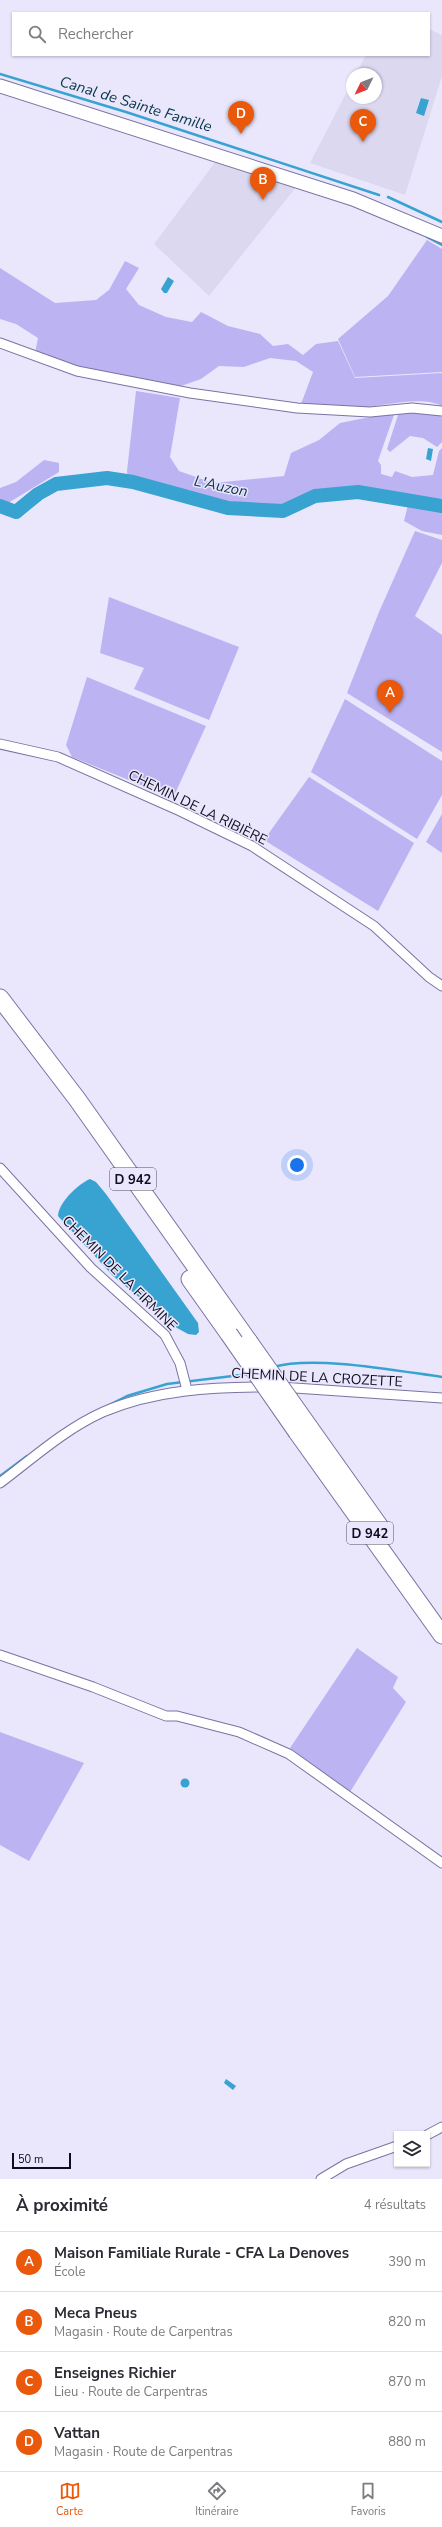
<!DOCTYPE html>
<html lang="fr">
<head>
<meta charset="utf-8">
<style>
  body { margin:0; font-family:"Nunito Sans",sans-serif; background:#f7f7f7; color:#2b2b33 }
  .controls { position:absolute; right:12px; bottom:12px; display:grid; overflow:hidden; border-radius:0px; box-shadow:0 1px 3px #0004 }
  .controls button { width:36px; height:36px; display:grid; place-items:center; padding:0; border:0; border-bottom:1px solid #e1e1e2; background:#fff; color:#2b2b33; font:20px sans-serif }
  .compass { position:absolute; left:346px; top:68px; width:36px; height:36px; border-radius:50%; background:#fff; box-shadow:0 1px 3px #0004; rotate:227deg }
  .scale { position:absolute; left:12px; bottom:10px; width:59px; box-sizing:border-box; padding-left:4px; border:2px solid #0f0c1e; border-top:0; font-size:11px; line-height:14px; white-space:nowrap; color:#0f0c1e; -webkit-text-stroke:3px #eae7fd; paint-order:stroke }
  .you { position:absolute; left:297px; top:1165px; width:14px; height:14px; margin:-10px; border:3px solid #fff; border-radius:50%; background:#1a73e8; box-shadow:0 0 0 6px #1a73e833 }
  .badge { display:grid; place-items:center; width:26px; height:26px; border-radius:50%; background:#ea580c; color:#fff; font-size:13px; font-weight:700 }
  .pin { position:absolute; translate:-50% -33px; filter:drop-shadow(0 1px 2px #0008) }
  .pin::after { content:''; position:absolute; top:21px; width:14px; height:12px; background:inherit; clip-path:polygon(0 0,100% 0,50% 100%) }
  .list { margin:0; padding:0; list-style:none }
  h2 { display:flex; justify-content:space-between; align-items:center; height:52px; margin:0; padding:0 16px; font-size:17px }
  h2 small { font-size:13px; font-weight:400; color:#7c7c81 }
  .list li { display:grid; grid-template-columns:26px 1fr auto; gap:12px; align-items:center; box-sizing:border-box; height:60px; padding:0 16px; border-top:1px solid #e1e1e2 }
  .list b { display:block; font-size:15px; white-space:nowrap }
  .list p { margin:0; font-size:13px; white-space:nowrap; color:#7c7c81 }
  .list em { font-size:13px; font-style:normal; color:#7c7c81 }
  .icon { flex:none; width:22px; height:22px; fill:none; stroke:currentColor; stroke-width:2; stroke-linecap:round; stroke-linejoin:round }
  .map { position:relative; flex:none; width:442px; height:2179px; overflow:hidden }
  .search { position:absolute; background:#fff; box-shadow:0 1px 3px #0004; left:12px; right:12px; top:12px; height:44px; display:flex; align-items:center; gap:10px; box-sizing:border-box; padding:0 14px; border-radius:0px; color:#7c7c81; font-size:15px }
  .sheet { height:292px; background:#fff }
  nav { display:flex; justify-content:space-around; align-items:center; box-sizing:border-box; height:56px; border-top:1px solid #e1e1e2; background:#fff; font-size:11px; color:#7c7c81 }
  nav a { display:grid; justify-items:center; gap:2px }
  nav .on { color:#ea580c }
  .map>svg:first-child { display:block }
  .built { fill:#dbd8f0 }
  .green { fill:#bcb3f2 }
  .water { fill:#38a3d0 }
  .lines { fill:none; stroke-linecap:round; stroke-linejoin:round }
  .stream { stroke:#38a3d0; stroke-width:2.5 }
  .river { stroke:#38a3d0; stroke-width:14 }
  .street-casing { stroke:#7a73a2; stroke-width:11 }
  .secondary-casing { stroke:#7a73a2; stroke-width:15 }
  .highway-casing { stroke:#7a73a2; stroke-width:19 }
  .street { stroke:#fff; stroke-width:9 }
  .secondary { stroke:#fff; stroke-width:13 }
  .highway { stroke:#fff; stroke-width:17 }
  .highway-bridge-casing { stroke:#7a73a2; stroke-width:19; stroke-linecap:butt }
  .highway-bridge { stroke:#fff; stroke-width:17 }
  .labels { text-anchor:middle; stroke-width:3; stroke-linejoin:round; paint-order:stroke }
  .shield { fill:#eae7fd; stroke:#514e61; stroke-width:1 }
  .shield-label { font-size:13px; font-weight:bold; fill:#0f0c1e }
  .street-label { font-size:14px; fill:#0f0c1e; stroke:#eae7fd }
  .water-label { font-size:15px; font-style:italic; fill:#073649; stroke:#eae7fd }
</style>
</head>
<body>
<div class="map">
<svg width="442" height="2179" viewBox="0 0 442 2179">
  <rect width="100%" height="100%" fill="#eae7fd"/>
  <g class="built">
    <polygon points="429,29 442,35 442,76 405,195 310,163 352,82 352,98 376,98 376,74 356,74 366,55 429,55"/>
    <polygon points="216,161 297,186 209,296 154,244"/>
  </g>
  <g class="green">
    <polygon points="427,240 442,249 442,372 355,377 338,339 388,296"/>
    <path d="M125 261 139 268 126 289 139 305 166 317 192 322 201 312 228 326 260 334 273 346 288 344 303 355 316 344 338 341 355 378 442 373V406C418 394 374 409 347 409 332 409 316 406 301 404L313 372 296 361 270 358 244 367 219 366 201 379 181 386 153 384 83 369 35 353 38 338 16 324 0 319V268L55 303 96 300 109 290Z"/>
    <polygon points="136,391 180,398 170,457 179,471 213,483 284,476 291,453 319,440 340,423 395,412 378,461 381,465 381,474 392,477 395,471 412,477 433,475 439,451 442,448 442,535 422,531 404,521 410,497 359,487 314,492 283,507 229,504 128,479 127,471"/>
    <polygon points="399,412 433,413 442,417 442,442 437,447 423,438 410,436 390,452 387,449"/>
    <polygon points="44,460 59,463 59,472 0,508 0,488 16,482"/>
    <polygon points="415,531 442,540 442,563 415,616 442,635 442,752 347,693 379,612"/>
    <polygon points="109,597 239,647 209,720 134,689 144,668 100,653"/>
    <polygon points="87,677 206,726 173,798 72,757 66,745"/>
    <polygon points="345,699 442,761 442,795 417,839 311,772"/>
    <polygon points="309,777 414,843 378,911 264,840"/>
    <polygon points="442,814 442,853 426,842"/>
    <polygon points="357,1648 398,1677 393,1688 406,1702 350,1792 290,1748"/>
    <polygon points="0,1732 84,1763 29,1861 0,1845"/>
  </g>
  <g class="water">
    <polygon points="421,98 429,100 424,116 416,113"/>
    <polygon points="168,277 174,281 167,293 164,293 161,289"/>
    <polygon points="428,448 433,449 431,461 426,459"/>
    <path d="M90 1179 96 1182 106 1194 198 1323 199 1332 196 1335 188 1334 177 1328 113 1276 58 1216C58 1203 78 1184 90 1179Z"/>
    <circle cx="185" cy="1783" r="4.5"/>
    <polygon points="226,2079 236,2086 233,2090 224,2083"/>
  </g>
  <g class="lines">
    <g class="stream">
      <polyline points="0,74 126,112 379,195"/>
      <polyline points="388,197 442,222"/>
      <polyline points="427,237 442,245"/>
      <path d="M273 1367C314 1355 398 1371 442 1377"/>
      <polyline points="105,1407 127,1396 167,1384 249,1374"/>
      <polyline points="62,1431 71,1425"/>
      <polyline points="0,1476 27,1456"/>
    </g>
    <polyline class="river" points="0,506 16,512 38,494 56,484 107,478 133,482 228,508 283,511 315,496 358,492 442,506"/>
    <defs>
      <g id="street">
        <polyline points="0,343 77,371 190,393 297,408 370,412 412,408 442,411"/>
        <polyline points="0,744 58,757 180,811 252,846 374,926 429,977 442,986"/>
        <polyline points="0,1168 91,1268 165,1335 180,1363 187,1390"/>
        <polyline points="280,1387 442,1398"/>
        <path d="M0 1483C32 1459 65 1429 103 1412 154 1390 212 1387 267 1387"/>
        <polyline points="0,1655 93,1687 166,1716 177,1716 239,1732 289,1754 442,1863"/>
        <polyline points="427,2135 442,2127"/>
        <polyline points="321,2179 346,2164 397,2146"/>
      </g>
      <polyline id="secondary" points="0,86 353,199 442,236"/>
      <g id="highway">
        <polyline points="0,998 77,1099 249,1342"/>
        <polyline points="190,1279 229,1334"/>
        <polyline points="309,1427 380,1527"/>
        <polyline points="297,1432 442,1635"/>
      </g>
    </defs>
    <use href="#street" class="street-casing"/>
    <use href="#secondary" class="secondary-casing"/>
    <use href="#highway" class="highway-casing"/>
    <use href="#street" class="street"/>
    <use href="#secondary" class="secondary"/>
    <use href="#highway" class="highway"/>
    <defs>
      <g id="highway-bridge">
        <polyline points="229,1334 297,1432"/>
        <polyline points="249,1342 309,1427"/>
      </g>
    </defs>
    <use href="#highway-bridge" class="highway-bridge-casing"/>
    <use href="#highway-bridge" class="highway-bridge"/>
  </g>
  <g class="labels">
    <g class="shield">
      <rect x="110" y="1168" width="46" height="22" rx="3"/>
      <rect x="347" y="1522" width="46" height="22" rx="3"/>
    </g>
    <g class="shield-label">
      <text x="133" y="1184">D 942</text>
      <text x="370" y="1538">D 942</text>
    </g>
    <g class="street-label">
      <text transform="translate(198 807) rotate(26)" y="5">CHEMIN DE LA RIBIÈRE</text>
      <text transform="translate(120 1273) rotate(45)" y="5">CHEMIN DE LA FIRMINE</text>
      <text transform="translate(317 1377) rotate(3)" y="5">CHEMIN DE LA CROZETTE</text>
    </g>
    <g class="water-label">
      <text transform="translate(136 104) rotate(17)" y="5">Canal de Sainte Famille</text>
      <text transform="translate(221 486) rotate(12)" y="5">L'Auzon</text>
    </g>
  </g>
</svg>
<div class="controls">
<button><svg class="icon" aria-label="layers" viewBox="0 0 24 24"><path d="M12 4l9 5-9 5-9-5zM3 14l9 5 9-5"/></svg></button>
</div>
<svg class="compass" viewBox="-18 -18 36 36"><path d="M0-13l5 13h-10z" fill="#e53935"/><path d="M0 13l5-13h-10z" fill="#7c7c81"/></svg>
<div class="scale">50 m</div>
<div class="you"></div>
<div class="pin badge" style="left:390px;top:713px">A</div>
<div class="pin badge" style="left:263px;top:200px">B</div>
<div class="pin badge" style="left:363px;top:142px">C</div>
<div class="pin badge" style="left:241px;top:134px">D</div>
<div class="search"><svg class="icon" aria-label="search" viewBox="0 0 24 24"><circle cx="10" cy="10" r="6"/><path d="M15 15l6 6"/></svg>Rechercher</div>
</div>
<section class="sheet">
<h2>À proximité<small>4 résultats</small></h2>
<ul class="list">
<li><span class="badge">A</span><div><b>Maison Familiale Rurale - CFA La Denoves</b><p>École</p></div><em>390 m</em></li>
<li><span class="badge">B</span><div><b>Meca Pneus</b><p>Magasin · Route de Carpentras</p></div><em>820 m</em></li>
<li><span class="badge">C</span><div><b>Enseignes Richier</b><p>Lieu · Route de Carpentras</p></div><em>870 m</em></li>
<li><span class="badge">D</span><div><b>Vattan</b><p>Magasin · Route de Carpentras</p></div><em>880 m</em></li>
</ul>
</section>
<nav>
<a class="on"><svg class="icon" aria-label="map" viewBox="0 0 24 24"><path d="M3 6l6-2 6 2 6-2v14l-6 2-6-2-6 2zM9 4v14M15 6v14"/></svg>Carte</a>
<a><svg class="icon" aria-label="directions" viewBox="0 0 24 24"><path d="M12 3l9 9-9 9-9-9zM9 14v-3h6M13 9l2 2-2 2"/></svg>Itinéraire</a>
<a><svg class="icon" aria-label="saved" viewBox="0 0 24 24"><path d="M7 4h10v16l-5-4-5 4z"/></svg>Favoris</a>
</nav>
</body>
</html>
